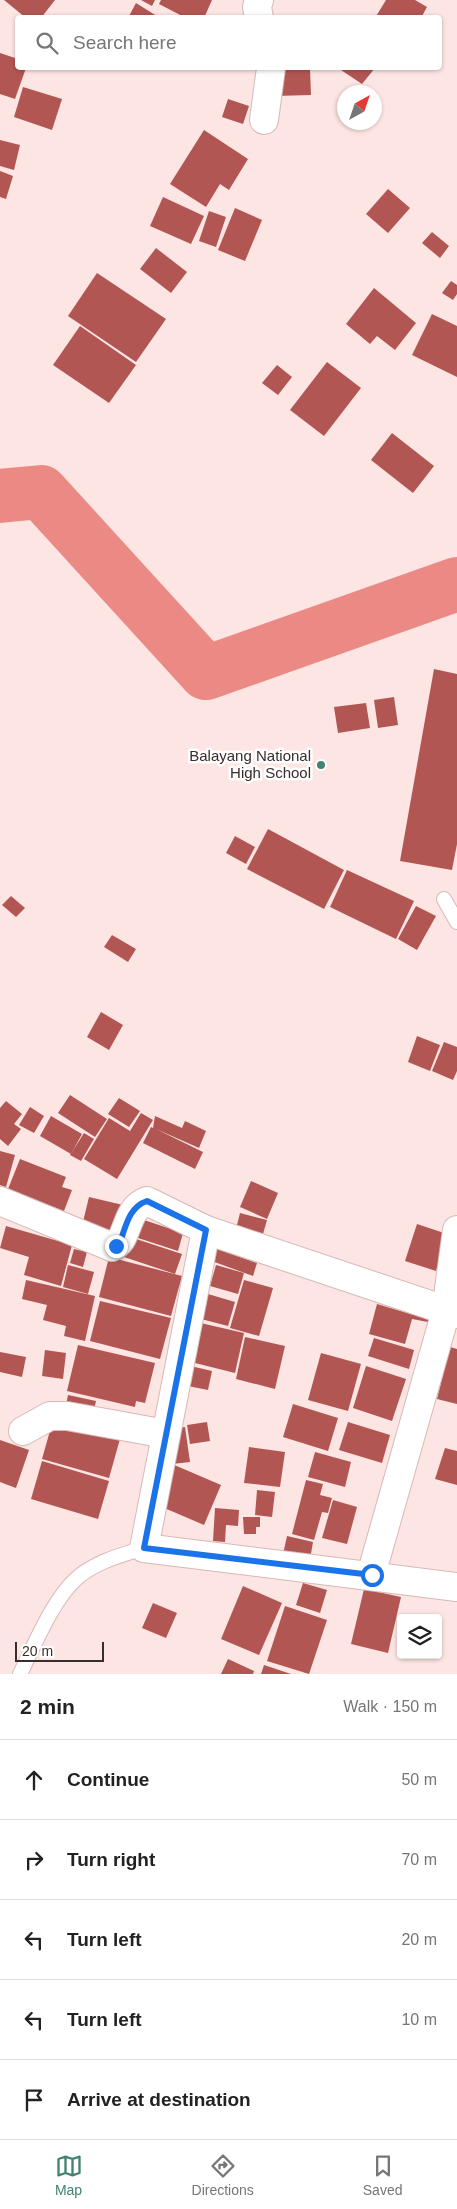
<!DOCTYPE html>
<html lang="en">
<head>
<meta charset="utf-8">
<style>
  body { margin:0; font-family:Arial,sans-serif; background:#f6f6f6; color:#222 }
  .controls { position:absolute; right:15px; bottom:15px; display:grid; overflow:hidden; border-radius:5px; box-shadow:0 1px 4px #0004 }
  .controls button { width:45px; height:45px; display:grid; place-items:center; padding:0; border:0; border-bottom:1px solid #e0e0e0; background:#fff; color:#222; font:25px sans-serif }
  .compass { position:absolute; left:337px; top:85px; width:45px; height:45px; border-radius:50%; background:#fff; box-shadow:0 1px 4px #0004; rotate:40deg }
  .scale { position:absolute; left:15px; bottom:12px; width:89px; box-sizing:border-box; padding-left:5px; border:2px solid #382d2c; border-top:0; font-size:14px; line-height:18px; white-space:nowrap; color:#382d2c; -webkit-text-stroke:4px #fff; paint-order:stroke }
  .stop { position:absolute; width:15px; height:15px; margin:-11px; border:4px solid #1a73e8; border-radius:50%; background:#fff }
  .stop.end { background:#1a73e8; border-color:#fff; box-shadow:0 1px 5px #0008 }
  .list { margin:0; padding:0; list-style:none }
  h2 { display:flex; justify-content:space-between; align-items:center; height:65px; margin:0; padding:0 20px; font-size:21px }
  h2 small { font-size:16px; font-weight:400; color:#767676 }
  .list li { display:grid; grid-template-columns:32px 1fr auto; gap:15px; align-items:center; box-sizing:border-box; height:80px; padding:0 20px; border-top:1px solid #e0e0e0 }
  .list b { display:block; font-size:19px; white-space:nowrap }
  .list em { font-size:16px; font-style:normal; color:#767676 }
  .icon { flex:none; width:28px; height:28px; fill:none; stroke:currentColor; stroke-width:2; stroke-linecap:round; stroke-linejoin:round }
  .map { position:relative; flex:none; width:457px; height:1674px; overflow:hidden }
  .search { position:absolute; background:#fff; box-shadow:0 1px 4px #0004; left:15px; right:15px; top:15px; height:55px; display:flex; align-items:center; gap:12px; box-sizing:border-box; padding:0 18px; border-radius:5px; color:#767676; font-size:19px }
  .sheet { height:465px; background:#fff }
  nav { display:flex; justify-content:space-around; align-items:center; box-sizing:border-box; height:70px; border-top:1px solid #e0e0e0; background:#fff; font-size:14px; color:#767676 }
  nav a { display:grid; justify-items:center; gap:2px }
  nav .on { color:#428271 }
  .map>svg:first-child { display:block }
  .lines { fill:none; stroke-linecap:round; stroke-linejoin:round }
  .river { stroke:#eb8a85; stroke-width:54 }
  .building { fill:#b25653 }
  .service-casing { stroke:#d5b9b7; stroke-width:16 }
  .minor-casing { stroke:#d5b9b7; stroke-width:30 }
  .service { stroke:#fff; stroke-width:14 }
  .minor { stroke:#fff; stroke-width:28 }
  .route { stroke:#1a73e8; stroke-width:6 }
  .poi-dot { fill:#428271; stroke:#fff; stroke-width:2 }
  .labels { text-anchor:middle; stroke-width:5; stroke-linejoin:round; paint-order:stroke }
  .poi-label { font-size:15px; fill:#382d2c; stroke:#fff; text-anchor:end }
</style>
</head>
<body>
<div class="map">
<svg width="457" height="1674" viewBox="0 0 457 1674">
  <rect width="100%" height="100%" fill="#fde5e3"/>
  <g class="lines">
    <polyline class="river" points="0,496 41,492 206,673 457,584"/>
  </g>
  <g class="building">
    <polygon points="4,0 55,0 41,18 26,18"/>
    <polygon points="141,0 155,0 152,6"/>
    <polygon points="161,0 212,0 204,18 186,18 159,4"/>
    <polygon points="386,0 415,0 427,7 421,18 375,18"/>
    <polygon points="136,3 160,18 128,18"/>
    <polygon points="0,53 18,59 18,68 26,68 15,99 0,94"/>
    <polygon points="275,68 310,68 311,95 275,96"/>
    <polygon points="338,68 375,68 362,84"/>
    <polygon points="23,87 62,99 52,130 14,117"/>
    <polygon points="228,99 249,106 243,124 222,117"/>
    <polygon points="204,130 248,159 229,190 220,184 206,207 170,184"/>
    <polygon points="0,140 20,145 14,170 0,166"/>
    <polygon points="0,171 13,176 6,199 0,197"/>
    <polygon points="388,189 410,208 388,233 366,214"/>
    <polygon points="163,197 204,216 191,244 150,226"/>
    <polygon points="235,208 262,220 245,261 218,250"/>
    <polygon points="209,211 226,217 216,247 199,241"/>
    <polygon points="432,232 449,246 440,258 422,243"/>
    <polygon points="156,248 187,272 171,293 140,269"/>
    <polygon points="97,273 166,319 136,362 68,316"/>
    <polygon points="451,281 457,285 457,294 453,300 442,293"/>
    <polygon points="374,288 416,323 395,350 377,336 370,344 346,324"/>
    <polygon points="432,314 457,326 457,377 412,355"/>
    <polygon points="80,326 136,365 109,403 53,365"/>
    <polygon points="327,362 361,388 324,436 290,410"/>
    <polygon points="277,365 292,377 278,395 262,383"/>
    <polygon points="392,433 434,466 413,493 371,460"/>
    <polygon points="434,669 457,674 457,844 452,870 400,861"/>
    <polygon points="394,697 398,725 378,728 374,700"/>
    <polygon points="366,703 370,728 338,733 334,707"/>
    <polygon points="268,829 344,870 324,909 247,869"/>
    <polygon points="235,836 255,847 246,864 226,853"/>
    <polygon points="347,870 414,901 396,939 330,907"/>
    <polygon points="11,896 25,908 16,917 2,905"/>
    <polygon points="416,906 436,916 417,950 398,939"/>
    <polygon points="112,935 136,949 128,962 104,947"/>
    <polygon points="101,1012 123,1025 109,1050 87,1037"/>
    <polygon points="417,1036 440,1045 430,1071 408,1062"/>
    <polygon points="444,1042 457,1047 457,1071 453,1080 432,1071"/>
    <polygon points="70,1095 107,1119 95,1137 58,1113"/>
    <polygon points="119,1098 140,1111 129,1127 108,1114"/>
    <polygon points="6,1101 22,1114 14,1124 21,1129 8,1146 0,1139 0,1108"/>
    <polygon points="30,1107 44,1116 34,1133 19,1125"/>
    <polygon points="141,1113 153,1120 117,1179 84,1159 109,1118 130,1131"/>
    <polygon points="51,1116 82,1134 71,1154 40,1136"/>
    <polygon points="155,1116 182,1128 185,1121 206,1131 199,1148 156,1129 203,1152 195,1169 143,1143 151,1127 153,1128"/>
    <polygon points="84,1133 94,1139 81,1161 70,1155"/>
    <polygon points="0,1151 15,1155 6,1187 0,1185"/>
    <polygon points="20,1159 66,1177 62,1187 72,1190 64,1211 8,1189"/>
    <polygon points="251,1181 278,1193 267,1219 240,1207"/>
    <polygon points="89,1197 123,1205 115,1239 81,1230"/>
    <polygon points="240,1213 267,1220 261,1241 235,1233"/>
    <polygon points="138,1218 183,1233 178,1251 132,1236"/>
    <polygon points="417,1224 447,1234 436,1271 405,1261"/>
    <polygon points="6,1226 72,1245 61,1286 24,1275 29,1257 0,1248"/>
    <polygon points="130,1237 182,1254 175,1274 124,1257"/>
    <polygon points="214,1248 257,1263 253,1276 209,1260"/>
    <polygon points="74,1249 87,1252 83,1267 70,1263"/>
    <polygon points="109,1257 182,1276 171,1316 99,1297"/>
    <polygon points="68,1265 94,1272 88,1294 63,1287"/>
    <polygon points="216,1265 244,1273 238,1294 210,1286"/>
    <polygon points="26,1280 95,1296 85,1341 64,1336 66,1326 43,1320 47,1305 22,1299"/>
    <polygon points="244,1280 273,1288 259,1336 230,1328"/>
    <polygon points="208,1294 235,1302 228,1326 201,1319"/>
    <polygon points="100,1301 171,1318 160,1359 90,1341"/>
    <polygon points="377,1304 414,1315 415,1306 431,1309 428,1322 412,1319 405,1344 369,1334"/>
    <polygon points="192,1321 244,1333 235,1373 183,1360"/>
    <polygon points="245,1337 285,1346 275,1389 236,1379"/>
    <polygon points="374,1338 414,1350 409,1369 368,1356"/>
    <polygon points="78,1345 155,1363 145,1403 136,1401 135,1407 67,1391"/>
    <polygon points="450,1347 457,1349 457,1404 437,1399"/>
    <polygon points="45,1350 66,1353 63,1379 42,1376"/>
    <polygon points="0,1352 26,1357 22,1377 0,1372"/>
    <polygon points="321,1353 361,1364 348,1411 308,1400"/>
    <polygon points="182,1364 212,1371 208,1390 178,1384"/>
    <polygon points="366,1366 406,1379 392,1421 353,1408"/>
    <polygon points="68,1395 96,1401 93,1415 65,1410"/>
    <polygon points="293,1404 338,1418 328,1451 283,1437"/>
    <polygon points="53,1420 120,1439 109,1478 42,1459"/>
    <polygon points="207,1422 210,1441 190,1444 187,1425"/>
    <polygon points="348,1422 390,1435 382,1463 339,1450"/>
    <polygon points="185,1427 190,1462 172,1464 167,1429"/>
    <polygon points="0,1440 29,1450 16,1488 0,1482"/>
    <polygon points="249,1447 285,1452 280,1487 244,1483"/>
    <polygon points="445,1448 457,1451 457,1485 435,1479"/>
    <polygon points="315,1452 351,1462 345,1487 308,1477"/>
    <polygon points="42,1461 109,1481 98,1519 31,1499"/>
    <polygon points="172,1464 221,1485 204,1525 155,1504"/>
    <polygon points="306,1480 323,1484 320,1495 332,1498 328,1513 322,1512 314,1540 292,1534"/>
    <polygon points="257,1490 275,1492 272,1517 255,1515"/>
    <polygon points="333,1500 357,1507 347,1544 322,1538"/>
    <polygon points="215,1508 239,1510 238,1526 226,1525 225,1542 213,1541"/>
    <polygon points="243,1517 260,1517 260,1527 256,1527 256,1534 244,1534"/>
    <polygon points="287,1536 313,1542 309,1565 282,1559"/>
    <polygon points="303,1583 327,1590 320,1613 296,1605"/>
    <polygon points="243,1586 282,1603 259,1655 221,1639"/>
    <polygon points="364,1589 401,1597 388,1653 351,1644"/>
    <polygon points="153,1603 177,1613 166,1638 142,1628"/>
    <polygon points="285,1606 327,1620 309,1674 267,1661"/>
    <polygon points="228,1659 254,1671 253,1674 221,1674"/>
    <polygon points="264,1665 291,1674 261,1674"/>
  </g>
  <g class="lines">
    <defs>
      <g id="service">
        <polyline points="444,899 457,922"/>
        <path d="M20 1674C34 1646 53 1599 77 1578 95 1562 121 1555 144 1548"/>
      </g>
      <g id="minor">
        <polyline points="259,18 257,7 259,0"/>
        <polyline points="264,120 271,68"/>
        <path d="M0 1201 112 1247C129 1242 124 1209 147 1201L206 1230"/>
        <polyline points="457,1314 206,1230 144,1548 457,1587"/>
        <polyline points="23,1431 50,1416 67,1416 166,1434"/>
        <polyline points="371,1575 446,1311 457,1230"/>
      </g>
    </defs>
    <use href="#service" class="service-casing"/>
    <use href="#minor" class="minor-casing"/>
    <use href="#service" class="service"/>
    <use href="#minor" class="minor"/>
  </g>
  <g class="lines">
    <path class="route" d="M116 1246 120 1242C126 1226 129 1207 147 1201L206 1230 144 1548 372 1575"/>
  </g>
  <circle class="poi-dot" cx="321" cy="765" r="5"/>
  <g class="labels">
    <g class="poi-label">
      <text x="311" y="761">Balayang National<tspan x="311" dy="17">High School</tspan></text>
    </g>
  </g>
</svg>
<div class="controls">
<button><svg class="icon" aria-label="layers" viewBox="0 0 24 24"><path d="M12 4l9 5-9 5-9-5zM3 14l9 5 9-5"/></svg></button>
</div>
<svg class="compass" viewBox="-18 -18 36 36"><path d="M0-13l5 13h-10z" fill="#e53935"/><path d="M0 13l5-13h-10z" fill="#767676"/></svg>
<div class="scale">20 m</div>
<div class="stop" style="left:372px;top:1575px"></div>
<div class="stop end" style="left:116px;top:1246px"></div>
<div class="search"><svg class="icon" aria-label="search" viewBox="0 0 24 24"><circle cx="10" cy="10" r="6"/><path d="M15 15l6 6"/></svg>Search here</div>
</div>
<section class="sheet">
<h2>2 min<small>Walk · 150 m</small></h2>
<ul class="list">
<li><svg class="icon" aria-label="ahead" viewBox="0 0 24 24"><path d="M12 20V5M6 11l6-6 6 6"/></svg><div><b>Continue</b></div><em>50 m</em></li>
<li><svg class="icon" aria-label="right" viewBox="0 0 24 24"><path d="M7 20v-9h11M14 6l5 5-5 5"/></svg><div><b>Turn right</b></div><em>70 m</em></li>
<li><svg class="icon" aria-label="left" viewBox="0 0 24 24"><path d="M17 20v-9H6M10 6l-5 5 5 5"/></svg><div><b>Turn left</b></div><em>20 m</em></li>
<li><svg class="icon" aria-label="left" viewBox="0 0 24 24"><path d="M17 20v-9H6M10 6l-5 5 5 5"/></svg><div><b>Turn left</b></div><em>10 m</em></li>
<li><svg class="icon" aria-label="arrive" viewBox="0 0 24 24"><path d="M6 21V4h12l-3 4 3 4H6"/></svg><div><b>Arrive at destination</b></div></li>
</ul>
</section>
<nav>
<a class="on"><svg class="icon" aria-label="map" viewBox="0 0 24 24"><path d="M3 6l6-2 6 2 6-2v14l-6 2-6-2-6 2zM9 4v14M15 6v14"/></svg>Map</a>
<a><svg class="icon" aria-label="directions" viewBox="0 0 24 24"><path d="M12 3l9 9-9 9-9-9zM9 14v-3h6M13 9l2 2-2 2"/></svg>Directions</a>
<a><svg class="icon" aria-label="saved" viewBox="0 0 24 24"><path d="M7 4h10v16l-5-4-5 4z"/></svg>Saved</a>
</nav>
</body>
</html>
